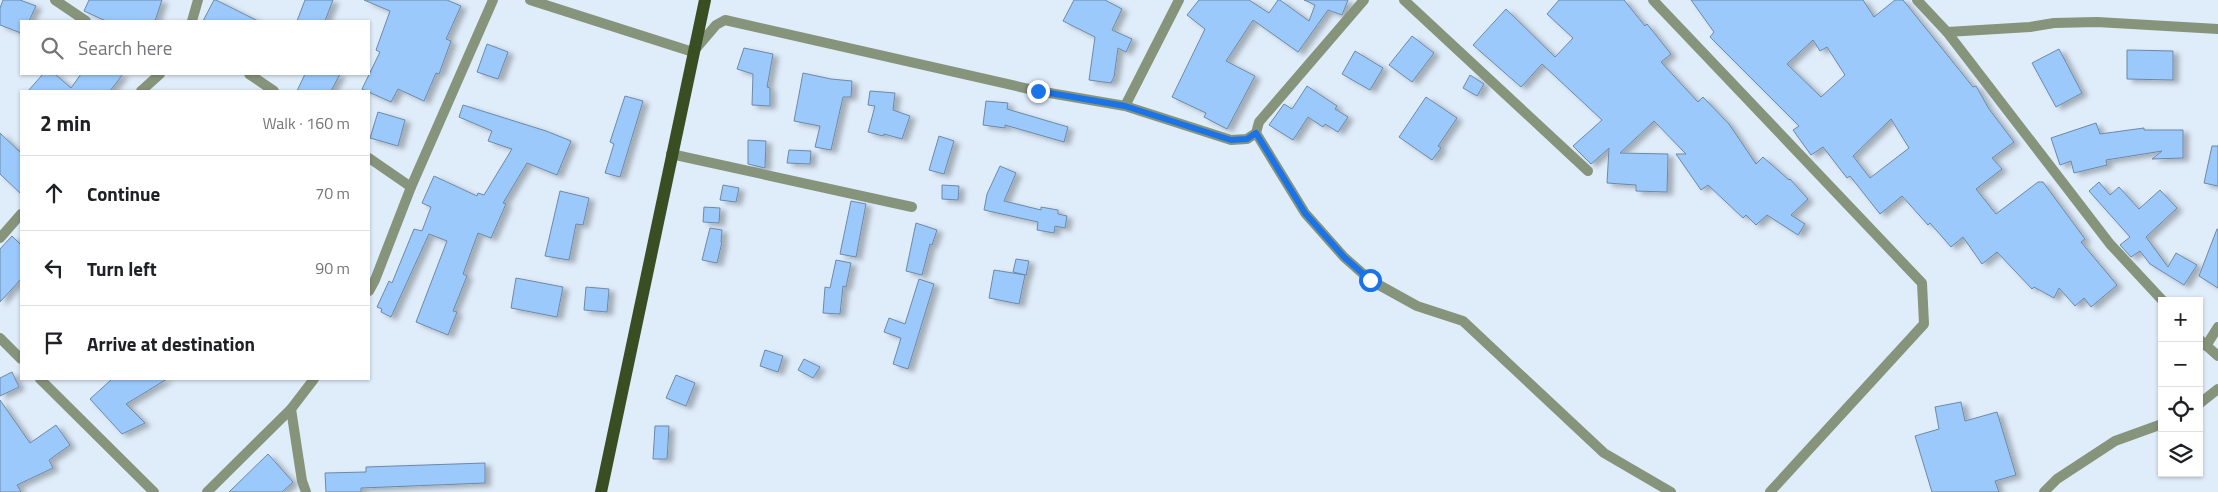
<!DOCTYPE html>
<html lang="en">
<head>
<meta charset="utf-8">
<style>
  body { margin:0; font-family:"Titillium Web",sans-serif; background:#f6f6f6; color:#202124 }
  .controls { position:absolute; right:15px; bottom:15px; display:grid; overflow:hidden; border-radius:0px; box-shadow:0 1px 4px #0004 }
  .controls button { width:45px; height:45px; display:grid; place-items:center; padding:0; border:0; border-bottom:1px solid #e0e0e0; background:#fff; color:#202124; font:25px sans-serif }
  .stop { position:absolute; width:15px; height:15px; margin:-11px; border:4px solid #1a73e8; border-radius:50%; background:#fff }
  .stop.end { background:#1a73e8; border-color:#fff; box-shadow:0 1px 5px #0008 }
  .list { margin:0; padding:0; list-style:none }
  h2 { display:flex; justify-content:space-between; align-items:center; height:65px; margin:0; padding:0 20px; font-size:21px }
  h2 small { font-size:16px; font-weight:400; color:#757577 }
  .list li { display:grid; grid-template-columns:32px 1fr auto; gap:15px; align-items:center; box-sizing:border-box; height:75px; padding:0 20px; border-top:1px solid #e0e0e0 }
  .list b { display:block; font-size:19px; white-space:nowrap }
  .list em { font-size:16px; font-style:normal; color:#757577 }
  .icon { flex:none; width:28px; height:28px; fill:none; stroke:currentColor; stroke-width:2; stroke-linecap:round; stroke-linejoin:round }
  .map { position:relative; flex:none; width:2218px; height:492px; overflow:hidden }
  .search { position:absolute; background:#fff; box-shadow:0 1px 4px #0004; left:20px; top:20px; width:350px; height:55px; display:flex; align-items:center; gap:12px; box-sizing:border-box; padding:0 18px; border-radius:0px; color:#757577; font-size:19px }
  .panel { position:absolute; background:#fff; box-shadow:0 1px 4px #0004; left:20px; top:90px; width:350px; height:290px; border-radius:0px }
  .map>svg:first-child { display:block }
  .building { fill:#9bc9fb; stroke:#6c89a8; fill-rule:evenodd; filter:url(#shadow) }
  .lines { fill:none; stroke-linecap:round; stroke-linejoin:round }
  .street { stroke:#87947c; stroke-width:10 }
  .primary { stroke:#394e22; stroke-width:12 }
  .route { stroke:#1a73e8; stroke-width:6 }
</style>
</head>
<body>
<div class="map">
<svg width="2218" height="492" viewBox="0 0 2218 492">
  <defs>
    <filter id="shadow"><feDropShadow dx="5.5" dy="3" stdDeviation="2.5" flood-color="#0004"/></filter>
  </defs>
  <rect width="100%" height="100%" fill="#dfecfa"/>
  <g class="building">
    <polygon points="3,0 20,0 36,6 29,21 21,21 21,33 0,25 0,8"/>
    <polygon points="89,0 162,0 155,21 106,21 84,11"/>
    <polygon points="214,0 216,0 258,21 203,21"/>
    <polygon points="305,0 333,0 325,21 297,21"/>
    <polygon points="364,0 447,0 461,6 446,39 451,41 439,74 436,73 424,101 398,89 391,102 362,89 380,52 376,50 390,11"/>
    <polygon points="1074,0 1105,0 1122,9 1112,30 1132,39 1126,52 1118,48 1114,77 1111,83 1089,80 1095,37 1063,21"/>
    <polygon points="1199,0 1249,0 1269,13 1278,0 1280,0 1309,21 1315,5 1304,0 1348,0 1342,15 1328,10 1298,52 1253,20 1226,61 1255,76 1227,129 1204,117 1206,113 1172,97 1205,29 1187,15"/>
    <polygon points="1559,0 1624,0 1645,26 1647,24 1671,54 1661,62 1698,102 1703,97 1729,124 1756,164 1763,157 1789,180 1790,179 1808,199 1791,215 1805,224 1798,235 1767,215 1756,225 1746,215 1743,218 1708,185 1701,190 1676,154 1686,154 1654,121 1620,153 1668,154 1667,192 1636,191 1636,185 1607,183 1609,148 1591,164 1573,146 1602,120 1542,64 1521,87 1473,45 1506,9 1555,57 1573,38 1547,14"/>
    <path d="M1691 0H1863L1874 17 1895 0H1903L1973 87 1976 86 1989 109 2014 142 1992 158 2002 169 1976 189 1996 214 2038 182H2043L2085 239 2081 242 2117 285 2091 307 2084 298 2075 306 2059 288 2054 298 2034 287 2032 289 1997 252 1982 264 1963 237 1951 247 1930 223 1928 225 1902 196 1880 214 1850 176 1847 178 1823 147 1811 155 1793 130 1799 126 1710 37 1714 32ZM1813 40 1820 51 1827 47 1845 75 1821 97 1787 64ZM1891 119 1909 148 1870 178 1853 156Z"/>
    <polygon points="1412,36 1434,53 1412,82 1389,65"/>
    <polygon points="487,44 508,52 498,79 477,72"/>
    <polygon points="744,48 773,54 767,87 770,88 770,106 752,105 753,74 737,69"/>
    <polygon points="2059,49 2082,93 2056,107 2032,63"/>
    <polygon points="2127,50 2173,51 2173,80 2127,79"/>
    <polygon points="1355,51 1383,68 1370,90 1342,74"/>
    <polygon points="803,73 831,79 852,81 851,97 843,97 831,150 815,147 820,126 794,121"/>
    <polygon points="43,74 55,74 71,88 81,74 123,74 110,91 28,91"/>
    <polygon points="305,74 340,74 331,91 297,91"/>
    <polygon points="1470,75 1484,84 1477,96 1463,88"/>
    <polygon points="1307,86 1337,106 1335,109 1348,117 1338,132 1325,124 1323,127 1308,117 1293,140 1269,125 1284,104 1292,109"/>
    <polygon points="870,91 895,93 893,110 910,116 902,139 884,134 883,136 868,132 875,106 868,105"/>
    <polygon points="625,96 643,101 620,177 605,173 614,144 610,142"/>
    <polygon points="1426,97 1457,118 1438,146 1441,148 1432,160 1399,137"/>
    <polygon points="986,101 1008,103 1007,109 1068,127 1064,142 1005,125 1005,128 983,125"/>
    <polygon points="463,105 546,131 571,141 557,175 527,163 503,203 506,204 491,238 478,233 463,274 467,276 453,311 457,312 448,335 416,322 447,241 429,234 391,317 381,312 382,309 377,307 389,281 392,283 414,229 422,231 431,207 422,203 434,176 477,196 478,193 484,195 512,149 488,141 492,131 459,117"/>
    <polygon points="378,112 405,120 398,146 370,138"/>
    <polygon points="2096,123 2100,134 2144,128 2144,130 2183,130 2183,158 2152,159 2162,151 2106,160 2107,165 2074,173 2071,161 2060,165 2051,138"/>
    <polygon points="0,133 21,153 21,194 0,174"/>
    <polygon points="939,136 954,141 944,174 929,170"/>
    <polygon points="748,140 766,141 765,168 748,164"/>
    <polygon points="2212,146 2218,146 2218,186 2204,183"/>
    <polygon points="789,150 811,151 810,164 787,163"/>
    <polygon points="1000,166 1016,173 1004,201 1041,210 1041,207 1058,210 1058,214 1067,216 1065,228 1055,226 1054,233 1037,230 1038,222 984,210 987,194"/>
    <polygon points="2099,182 2110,195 2119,187 2139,209 2160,190 2177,208 2146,237 2168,267 2176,253 2197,265 2184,285 2150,264 2140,251 2131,257 2120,245 2130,237 2089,191"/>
    <polygon points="723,185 739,188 736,202 720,200"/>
    <polygon points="942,185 959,186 958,200 942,199"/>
    <polygon points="560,191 589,198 583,225 576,224 569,260 545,256"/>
    <polygon points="851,201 866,204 856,257 840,254"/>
    <polygon points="704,207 720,208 719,223 703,222"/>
    <polygon points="916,223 937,230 932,245 930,244 922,275 906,271"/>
    <polygon points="710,228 722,230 721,242 722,242 717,263 702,260"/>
    <polygon points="2217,229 2218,229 2218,288 2199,276"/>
    <polygon points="12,236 21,245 21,279 0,302 0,249"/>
    <polygon points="1016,259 1029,261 1026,275 1013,272"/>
    <polygon points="836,260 851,263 846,287 843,286 840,314 823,313 825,287 830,288"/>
    <polygon points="994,270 1025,275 1019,304 989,298"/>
    <polygon points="516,278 563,287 557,317 511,308"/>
    <polygon points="919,279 934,284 908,369 893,364 901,338 884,332 889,318 905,324"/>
    <polygon points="586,287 609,289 607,312 584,310"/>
    <polygon points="765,350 783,356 778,372 760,366"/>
    <polygon points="804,359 820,367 813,378 798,370"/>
    <polygon points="12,372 19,387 0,396 0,378"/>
    <polygon points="676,375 695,383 686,406 666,398"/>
    <polygon points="112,379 167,379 126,404 145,423 122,434 90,399"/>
    <polygon points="0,400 30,443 56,425 70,445 49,460 53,468 17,485 21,492 0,492"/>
    <polygon points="1961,402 1965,421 1997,412 2016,475 1995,481 1999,492 1932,492 1915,436 1939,429 1935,407"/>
    <polygon points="655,426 669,426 667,459 653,459"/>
    <polygon points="268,454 293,482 282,492 229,492"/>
    <polygon points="485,463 485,483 361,488 361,492 326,492 325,473 366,472 366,467"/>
  </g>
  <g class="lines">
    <g class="street">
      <polyline points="55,0 86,21"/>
      <polyline points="530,0 693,52 716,25 725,20 1038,91 1125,106 1231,140 1247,139 1256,133 1259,122 1364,0"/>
      <polyline points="1404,0 1588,171"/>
      <polyline points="1653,0 1922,283 1924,324 1770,492"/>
      <polyline points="1917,0 1947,32 2110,244 2163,301"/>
      <polyline points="192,21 198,0"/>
      <polyline points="1947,32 2030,27 2054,23 2097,22 2218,29"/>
      <polyline points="249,74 274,91"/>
      <polyline points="141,91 160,74"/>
      <polyline points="1125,106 1179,0"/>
      <polyline points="1256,133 1305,213 1344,257 1370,280 1417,306 1463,321 1604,453 1671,492"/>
      <polyline points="671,154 912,207"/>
      <polyline points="369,158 411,187"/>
      <polyline points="0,238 21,214"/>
      <polyline points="369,291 375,280 411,187 493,0"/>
      <polyline points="0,338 21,359"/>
      <polyline points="2199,339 2218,356"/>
      <polyline points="2206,346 2218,327"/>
      <polyline points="40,379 154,492"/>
      <polyline points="2199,404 2218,389"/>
      <polyline points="291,409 302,481 306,492"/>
      <polyline points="207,492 291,409 314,379"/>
      <polyline points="2044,492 2057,479 2115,441 2162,424"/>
    </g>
    <polyline class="primary" points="601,492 705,0"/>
  </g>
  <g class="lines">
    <polyline class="route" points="1038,91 1125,106 1231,140 1247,139 1256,133 1305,213 1344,257 1370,280"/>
  </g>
</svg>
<div class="controls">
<button>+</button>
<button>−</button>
<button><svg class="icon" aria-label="locate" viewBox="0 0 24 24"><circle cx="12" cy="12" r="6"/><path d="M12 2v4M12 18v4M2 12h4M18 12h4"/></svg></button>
<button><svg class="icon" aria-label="layers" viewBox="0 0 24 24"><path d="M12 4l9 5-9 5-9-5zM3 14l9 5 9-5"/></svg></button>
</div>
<div class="stop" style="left:1370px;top:280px"></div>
<div class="stop end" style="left:1038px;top:91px"></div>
<div class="search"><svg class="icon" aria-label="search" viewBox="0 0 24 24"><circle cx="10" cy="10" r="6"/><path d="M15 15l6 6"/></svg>Search here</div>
<section class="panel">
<h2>2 min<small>Walk · 160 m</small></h2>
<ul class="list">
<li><svg class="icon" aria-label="ahead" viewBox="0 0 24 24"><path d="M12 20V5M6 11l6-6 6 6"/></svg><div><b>Continue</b></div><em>70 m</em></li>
<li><svg class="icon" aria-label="left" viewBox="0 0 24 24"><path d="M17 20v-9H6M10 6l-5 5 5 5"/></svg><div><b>Turn left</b></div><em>90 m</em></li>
<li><svg class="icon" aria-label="arrive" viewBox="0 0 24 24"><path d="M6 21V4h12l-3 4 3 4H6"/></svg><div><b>Arrive at destination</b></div></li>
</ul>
</section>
</div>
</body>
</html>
